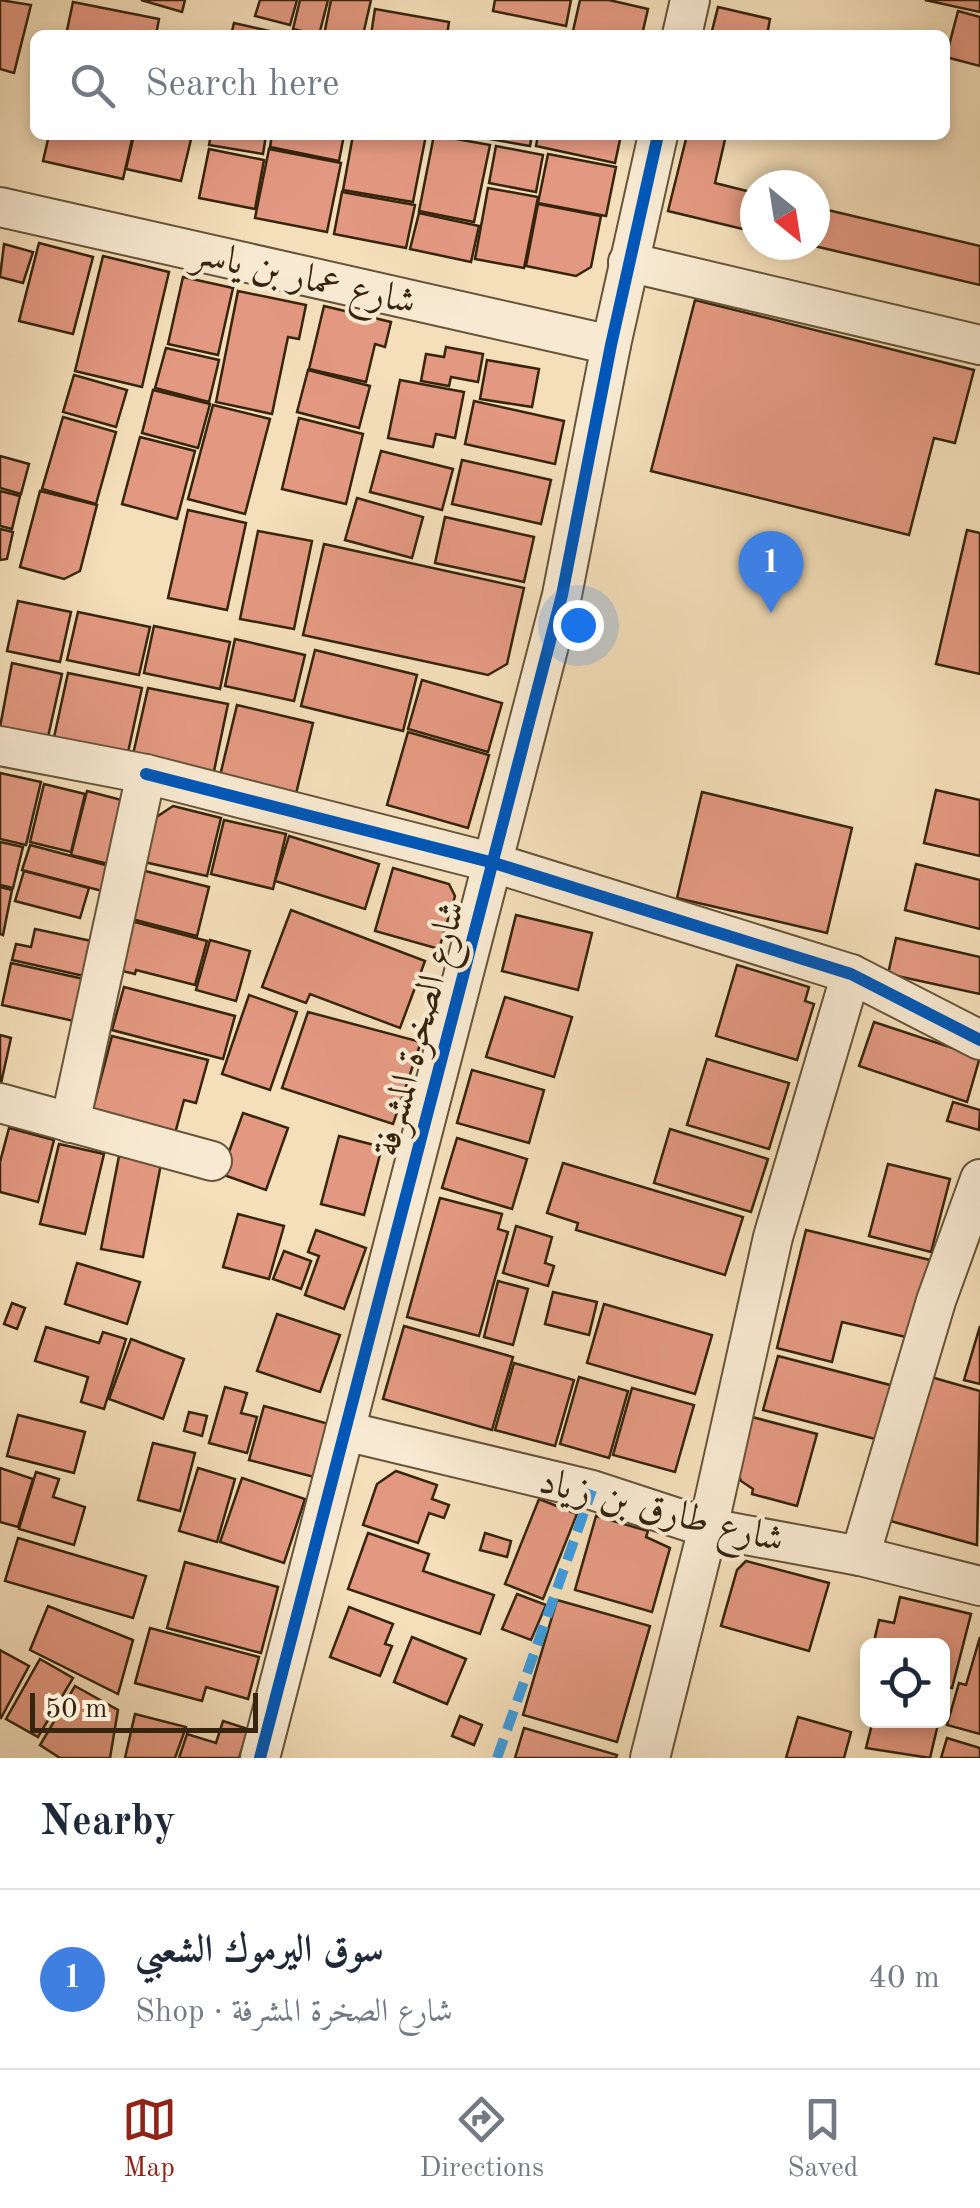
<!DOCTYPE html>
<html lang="en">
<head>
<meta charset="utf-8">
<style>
  body { margin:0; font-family:"Old Standard TT",Amiri,serif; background:#f2f2f3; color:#1f2937 }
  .controls { position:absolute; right:30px; bottom:30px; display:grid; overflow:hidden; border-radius:15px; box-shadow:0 5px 15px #0003 }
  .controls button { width:90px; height:90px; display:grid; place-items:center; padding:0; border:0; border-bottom:2px solid #e0e1e3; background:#fff; color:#1f2937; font:50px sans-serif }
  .compass { position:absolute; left:740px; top:170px; width:90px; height:90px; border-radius:50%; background:#fff; box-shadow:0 5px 15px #0003; rotate:150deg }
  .scale { position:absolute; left:30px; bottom:25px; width:228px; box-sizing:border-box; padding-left:10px; border:5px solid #36250c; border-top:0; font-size:28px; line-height:35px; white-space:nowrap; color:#36250c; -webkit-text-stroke:8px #f8ead2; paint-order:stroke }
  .you { position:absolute; left:578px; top:625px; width:35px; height:35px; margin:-25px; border:8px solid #fff; border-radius:50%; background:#1a73e8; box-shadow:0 0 0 15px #1a73e833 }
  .badge { display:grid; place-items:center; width:65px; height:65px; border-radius:50%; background:#8f2418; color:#fff; font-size:32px; font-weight:700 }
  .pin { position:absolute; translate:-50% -82px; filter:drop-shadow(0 2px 5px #0008) }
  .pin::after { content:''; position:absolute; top:52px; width:35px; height:30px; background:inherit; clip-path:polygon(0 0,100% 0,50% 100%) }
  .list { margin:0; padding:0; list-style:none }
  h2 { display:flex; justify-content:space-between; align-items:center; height:130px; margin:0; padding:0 40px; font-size:42px }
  h2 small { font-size:32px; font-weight:400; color:#747a83 }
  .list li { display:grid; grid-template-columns:65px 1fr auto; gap:30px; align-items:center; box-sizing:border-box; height:180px; padding:0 40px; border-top:2px solid #e0e1e3 }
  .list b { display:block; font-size:38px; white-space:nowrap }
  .list p { margin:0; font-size:32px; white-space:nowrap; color:#747a83 }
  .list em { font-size:32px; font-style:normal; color:#747a83 }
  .icon { flex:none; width:55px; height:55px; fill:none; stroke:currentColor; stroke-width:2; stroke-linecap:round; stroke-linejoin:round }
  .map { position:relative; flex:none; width:980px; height:1758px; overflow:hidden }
  .search { position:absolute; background:#fff; box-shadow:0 5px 15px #0003; left:30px; right:30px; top:30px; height:110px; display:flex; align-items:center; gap:25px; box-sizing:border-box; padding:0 35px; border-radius:15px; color:#747a83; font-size:38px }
  .sheet { height:310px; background:#fff }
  nav { display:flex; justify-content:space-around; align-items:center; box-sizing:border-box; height:140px; border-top:2px solid #e0e1e3; background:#fff; font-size:28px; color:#747a83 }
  nav a { display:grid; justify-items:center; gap:5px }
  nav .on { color:#8f2418 }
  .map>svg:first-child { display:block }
  .building { fill:#e39981; stroke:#36250c; stroke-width:2.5 }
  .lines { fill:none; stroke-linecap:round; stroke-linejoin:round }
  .minor-casing { stroke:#665438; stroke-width:42 }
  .minor { stroke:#f8ead2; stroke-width:38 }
  .quiet { stroke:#3e9cde; stroke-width:10; stroke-dasharray:20 10; stroke-linecap:butt }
  .cycleway-casing { stroke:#f8ead2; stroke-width:19 }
  .cycleway { stroke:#0057b8; stroke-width:12 }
  .labels { text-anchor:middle; stroke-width:8; stroke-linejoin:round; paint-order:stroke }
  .street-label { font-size:38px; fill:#36250c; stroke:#f8ead2 }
</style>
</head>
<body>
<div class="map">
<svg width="980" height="1758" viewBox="0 0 980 1758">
  <rect width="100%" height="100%" fill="#f4dfba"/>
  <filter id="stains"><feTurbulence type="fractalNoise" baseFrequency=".002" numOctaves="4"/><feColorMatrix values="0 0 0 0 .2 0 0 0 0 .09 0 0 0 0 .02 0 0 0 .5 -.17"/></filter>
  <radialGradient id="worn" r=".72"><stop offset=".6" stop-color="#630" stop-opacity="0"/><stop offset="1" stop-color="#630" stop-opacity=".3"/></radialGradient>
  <g class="building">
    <polygon points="0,0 31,5 14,73 0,69"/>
    <polygon points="141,0 185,0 182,12"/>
    <polygon points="260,0 297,0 290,25 255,16"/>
    <polygon points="300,0 328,0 319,35 293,29"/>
    <polygon points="331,0 371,0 363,35 324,35"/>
    <polygon points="495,0 571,0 566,26 493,11"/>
    <polygon points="580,0 609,0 648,9 642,35 573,31"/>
    <polygon points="925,0 980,0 980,12"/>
    <polygon points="73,2 159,19 156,35 66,35"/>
    <polygon points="718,7 770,19 767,35 711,35"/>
    <polygon points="375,9 449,22 447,35 371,35"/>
    <polygon points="958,11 980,17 980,66 946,57"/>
    <polygon points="234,23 287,35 231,35"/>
    <polygon points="49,135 133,135 123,179 43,161"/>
    <polygon points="134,135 192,135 181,181 126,169"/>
    <polygon points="211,135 266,135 263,154 209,145"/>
    <polygon points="272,135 344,135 339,161 270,147"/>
    <polygon points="353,135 426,135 413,202 343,190"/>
    <polygon points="434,135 490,145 474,222 419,211"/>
    <polygon points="467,135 532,135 530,146"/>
    <polygon points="538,135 621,135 615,163 536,146"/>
    <polygon points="687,135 726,135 715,183 755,193 755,232 668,211"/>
    <polygon points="496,146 543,155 536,192 489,183"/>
    <polygon points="209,149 264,160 255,209 199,198"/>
    <polygon points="269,149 341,163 327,232 255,218"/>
    <polygon points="548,154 616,167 606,216 538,203"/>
    <polygon points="488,188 538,197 524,268 475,259"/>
    <polygon points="342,192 415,205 406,248 334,234"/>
    <polygon points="538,204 601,216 591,267 576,276 526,266"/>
    <polygon points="815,207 980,246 980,285 810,245 815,245"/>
    <polygon points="419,213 479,226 471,262 410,249"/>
    <polygon points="39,243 93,257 73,334 19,321"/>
    <polygon points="4,244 33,252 23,283 0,277"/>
    <polygon points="103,256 169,272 142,387 75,371"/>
    <polygon points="183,277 233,288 218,355 168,344"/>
    <polygon points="238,291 306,305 299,339 288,337 272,414 216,402"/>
    <polygon points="695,300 974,370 955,443 934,438 909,535 651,471"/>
    <polygon points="324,306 391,322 385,347 375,344 366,382 309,369"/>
    <polygon points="446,347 483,354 478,382 451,377 449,386 421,381 426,354 444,357"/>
    <polygon points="166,348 219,360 209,402 155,388"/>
    <polygon points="487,360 539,369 532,407 480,399"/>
    <polygon points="308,370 370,386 359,428 297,412"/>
    <polygon points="74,375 127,390 116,427 63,412"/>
    <polygon points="400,380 464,392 455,438 436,434 433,447 388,438"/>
    <polygon points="153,390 210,404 198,448 142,433"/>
    <polygon points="474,401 564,421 555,464 465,444"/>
    <polygon points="213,405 270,419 245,514 188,499"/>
    <polygon points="63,417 116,432 96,504 42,489"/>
    <polygon points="299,418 363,434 346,504 282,489"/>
    <polygon points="140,437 195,451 177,519 122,504"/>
    <polygon points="381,451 453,469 442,510 370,492"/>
    <polygon points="0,456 29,464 21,494 0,488"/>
    <polygon points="462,460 551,480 541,524 452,504"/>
    <polygon points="0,491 20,496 12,529 0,526"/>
    <polygon points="40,491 97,505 80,571 64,579 20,567"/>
    <polygon points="357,498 423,517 412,558 345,540"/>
    <polygon points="188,510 246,523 227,610 168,598"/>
    <polygon points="445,517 534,537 524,582 435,563"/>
    <polygon points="0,529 13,532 7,559 0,560"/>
    <polygon points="967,530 980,533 980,674 936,664"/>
    <polygon points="258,531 312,541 294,629 240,619"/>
    <polygon points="324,544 524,588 507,664 488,675 303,635"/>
    <polygon points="18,601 71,612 60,662 7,651"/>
    <polygon points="78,612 150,627 139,675 67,660"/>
    <polygon points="154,626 230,642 220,689 144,673"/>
    <polygon points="235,639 305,655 294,701 225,686"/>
    <polygon points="315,650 417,675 403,731 301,706"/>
    <polygon points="12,663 62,674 48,737 0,727"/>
    <polygon points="68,673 142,688 127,757 53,742"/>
    <polygon points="422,680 502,703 488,752 408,729"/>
    <polygon points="148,688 228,704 213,776 132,759"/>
    <polygon points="237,705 313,723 295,798 219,780"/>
    <polygon points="408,732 489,755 468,828 387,805"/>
    <polygon points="0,773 41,782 26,845 0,839"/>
    <polygon points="44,784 85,794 71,852 30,842"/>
    <polygon points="936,790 980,800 980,856 924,843"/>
    <polygon points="87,791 125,801 117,866 71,855"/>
    <polygon points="702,792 852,828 827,933 677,898"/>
    <polygon points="173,806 221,818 207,876 144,862 155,818"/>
    <polygon points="224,820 286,834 273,889 211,874"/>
    <polygon points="289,836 379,864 365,909 275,881"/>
    <polygon points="0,842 23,847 13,888 0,885"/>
    <polygon points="30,845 113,867 106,892 22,870"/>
    <polygon points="916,864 980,880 980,929 905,910"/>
    <polygon points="393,868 449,884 455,896 439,949 375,931"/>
    <polygon points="141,870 209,887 197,936 128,918"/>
    <polygon points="24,871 89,888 80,918 15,901"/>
    <polygon points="0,887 12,890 3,935 0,934"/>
    <polygon points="291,910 425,961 400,1028 310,994 306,1003 262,987"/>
    <polygon points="516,915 592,933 578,990 502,971"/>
    <polygon points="127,920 207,941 195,985 136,970 135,974 114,969"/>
    <polygon points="35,929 101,943 93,978 12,960 16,944 31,947"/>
    <polygon points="896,938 980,957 980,994 888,974"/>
    <polygon points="210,940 250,951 236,1001 196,990"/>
    <polygon points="11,963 93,981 83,1023 2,1005"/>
    <polygon points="737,965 809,987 805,1001 814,1004 797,1060 716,1036"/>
    <polygon points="124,987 235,1016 223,1059 112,1030"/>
    <polygon points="249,995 297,1012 270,1090 222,1074"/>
    <polygon points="505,997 572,1017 554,1077 486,1057"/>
    <polygon points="308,1012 421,1042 393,1124 282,1088"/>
    <polygon points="874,1022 980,1057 967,1102 859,1066"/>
    <polygon points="0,1035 11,1038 0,1088"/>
    <polygon points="112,1036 208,1060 196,1103 184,1100 173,1141 90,1120"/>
    <polygon points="707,1059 789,1083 769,1149 687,1125"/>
    <polygon points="472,1070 544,1090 529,1143 457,1123"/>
    <polygon points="953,1102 980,1110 979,1130 947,1121"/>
    <polygon points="243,1113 288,1128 266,1190 221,1174"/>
    <polygon points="9,1128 54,1140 38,1202 0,1192 0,1162"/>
    <polygon points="670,1129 768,1159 751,1212 654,1183"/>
    <polygon points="339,1136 382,1147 364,1215 321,1204"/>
    <polygon points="457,1138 527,1159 512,1209 442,1188"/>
    <polygon points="59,1144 104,1154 85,1234 40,1224"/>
    <polygon points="119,1156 161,1164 143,1257 101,1249"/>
    <polygon points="563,1163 743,1217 725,1275 576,1230 578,1223 547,1213"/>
    <polygon points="888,1164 950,1179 931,1252 869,1236"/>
    <polygon points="440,1198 502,1214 498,1229 508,1232 479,1336 407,1317"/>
    <polygon points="238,1214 284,1226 269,1279 223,1267"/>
    <polygon points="516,1226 552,1237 545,1263 554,1266 548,1286 503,1273"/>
    <polygon points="316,1230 366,1248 344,1309 305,1295 319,1256 308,1252"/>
    <polygon points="806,1230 930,1260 910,1338 842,1322 832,1362 777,1348"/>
    <polygon points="284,1251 311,1261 301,1289 273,1279"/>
    <polygon points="77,1263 140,1282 127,1324 65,1304"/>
    <polygon points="498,1281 528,1289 513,1345 484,1337"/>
    <polygon points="553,1292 597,1302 589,1335 545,1324"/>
    <polygon points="12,1303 25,1308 17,1329 4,1324"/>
    <polygon points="604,1304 712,1335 695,1394 587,1363"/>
    <polygon points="277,1314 340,1335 320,1392 257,1371"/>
    <polygon points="404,1326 513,1357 492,1430 383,1399"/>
    <polygon points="980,1326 980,1384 964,1380"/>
    <polygon points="46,1327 99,1343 103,1332 126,1339 104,1409 81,1402 88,1377 35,1361"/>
    <polygon points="131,1339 184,1359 163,1419 109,1399"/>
    <polygon points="778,1356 894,1386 879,1440 763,1410"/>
    <polygon points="514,1363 574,1380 555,1446 495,1430"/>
    <polygon points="917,1373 980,1391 977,1545 876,1517"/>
    <polygon points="579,1377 628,1391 609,1458 560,1444"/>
    <polygon points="225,1387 247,1393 241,1413 257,1417 247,1453 209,1443"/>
    <polygon points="632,1388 694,1405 675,1472 613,1455"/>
    <polygon points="264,1406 329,1424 314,1477 249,1460"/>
    <polygon points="189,1412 207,1416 202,1436 184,1431"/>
    <polygon points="18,1415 85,1432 74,1473 7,1456"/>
    <polygon points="752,1417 817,1434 797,1506 752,1494 753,1489 741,1481 737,1471"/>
    <polygon points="153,1443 195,1453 180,1511 138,1500"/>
    <polygon points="0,1468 33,1479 18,1527 0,1522"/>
    <polygon points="198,1468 235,1479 217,1542 179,1531"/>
    <polygon points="396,1471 437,1485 432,1499 449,1505 444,1518 429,1513 418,1543 363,1525 377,1484"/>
    <polygon points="36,1472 59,1479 53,1497 85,1507 74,1545 19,1529"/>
    <polygon points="242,1478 305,1499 284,1563 220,1542"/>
    <polygon points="539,1499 577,1514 543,1599 505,1584"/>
    <polygon points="596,1516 648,1531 646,1537 670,1548 652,1612 575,1590"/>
    <polygon points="368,1533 429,1554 423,1571 494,1595 480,1634 348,1589"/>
    <polygon points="485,1533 511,1541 507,1557 480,1550"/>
    <polygon points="18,1538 146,1576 133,1618 5,1581"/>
    <polygon points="746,1561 829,1583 809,1651 721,1626 737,1570"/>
    <polygon points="185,1562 278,1587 261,1653 167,1628"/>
    <polygon points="517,1594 546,1605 531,1640 502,1629"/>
    <polygon points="900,1597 971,1614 952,1688 942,1686 942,1646 873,1646 879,1620 894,1623"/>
    <polygon points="557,1600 650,1626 617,1742 523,1715"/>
    <polygon points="48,1606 133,1640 118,1694 30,1650"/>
    <polygon points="349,1607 393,1624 385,1644 392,1646 380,1676 330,1657"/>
    <polygon points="150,1628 259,1657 248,1699 206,1687 202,1701 135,1683"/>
    <polygon points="412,1637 466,1659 447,1704 394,1682"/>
    <polygon points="980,1637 980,1734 947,1725 959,1683 966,1685"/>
    <polygon points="0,1650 29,1666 1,1718 0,1718"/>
    <polygon points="40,1659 73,1678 38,1737 6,1719"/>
    <polygon points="75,1686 118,1710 110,1758 60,1758 40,1745"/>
    <polygon points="135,1714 186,1727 175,1758 125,1758"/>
    <polygon points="460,1716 482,1725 474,1745 452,1736"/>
    <polygon points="798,1717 851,1732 844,1758 786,1758"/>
    <polygon points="873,1720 939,1720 930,1758 866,1748"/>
    <polygon points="223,1721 248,1729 239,1758 179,1758 187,1734 216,1743"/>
    <polygon points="524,1728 617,1755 616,1758 515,1758"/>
    <polygon points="947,1738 980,1748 980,1758 941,1758"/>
  </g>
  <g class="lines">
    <defs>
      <g id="minor">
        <polyline points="682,35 690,0"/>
        <polyline points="0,207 611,345"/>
        <polyline points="628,262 980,345"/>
        <polyline points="0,746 146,774 70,1123"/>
        <polyline points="146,774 494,863 851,974 980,1040"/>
        <polyline points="0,1103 212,1161"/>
        <polyline points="345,1431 592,1490 708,1528 860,1556 980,1586"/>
        <polyline points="860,1556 936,1301 980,1179"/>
        <polyline points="260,1758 562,595 611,345 658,135"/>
        <polyline points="650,1758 708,1528 773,1237 851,974"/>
      </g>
    </defs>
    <use href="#minor" class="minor-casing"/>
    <use href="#minor" class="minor"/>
    <polyline class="quiet" points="497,1758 592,1490"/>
    <defs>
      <g id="cycleway">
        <polyline points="146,774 494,863 851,974 980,1040"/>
        <polyline points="260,1758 562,595 611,345 658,135"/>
      </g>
    </defs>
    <use href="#cycleway" class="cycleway-casing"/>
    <use href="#cycleway" class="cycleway"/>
  </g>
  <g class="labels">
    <g class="street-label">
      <text transform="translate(305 276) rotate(13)" y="13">شارع عمار بن ياسر</text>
      <text transform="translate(418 1028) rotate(-75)" y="13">شارع الصخرة المشرفة</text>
      <text transform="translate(662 1509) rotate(14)" y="13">شارع طارق بن زياد</text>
    </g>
  </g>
  <rect width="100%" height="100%" filter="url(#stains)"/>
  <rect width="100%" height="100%" fill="url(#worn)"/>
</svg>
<div class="controls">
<button><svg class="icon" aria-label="locate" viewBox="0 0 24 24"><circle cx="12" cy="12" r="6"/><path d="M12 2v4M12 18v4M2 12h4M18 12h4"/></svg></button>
</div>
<svg class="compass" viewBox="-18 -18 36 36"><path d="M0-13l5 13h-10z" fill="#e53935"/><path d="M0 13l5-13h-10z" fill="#747a83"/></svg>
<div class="scale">50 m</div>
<div class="you"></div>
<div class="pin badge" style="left:771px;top:613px;background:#3f7fe0">1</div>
<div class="search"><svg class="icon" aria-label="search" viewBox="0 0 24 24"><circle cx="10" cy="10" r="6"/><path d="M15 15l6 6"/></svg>Search here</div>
</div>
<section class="sheet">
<h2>Nearby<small></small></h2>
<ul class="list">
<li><span class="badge" style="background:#3f7fe0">1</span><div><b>سوق اليرموك الشعبي</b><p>Shop · شارع الصخرة المشرفة</p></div><em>40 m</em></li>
</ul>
</section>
<nav>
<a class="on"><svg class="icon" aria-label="map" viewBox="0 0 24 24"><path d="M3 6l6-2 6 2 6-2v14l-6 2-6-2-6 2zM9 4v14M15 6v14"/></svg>Map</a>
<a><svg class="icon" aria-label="directions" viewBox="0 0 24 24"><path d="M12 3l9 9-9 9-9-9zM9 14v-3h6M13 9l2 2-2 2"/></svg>Directions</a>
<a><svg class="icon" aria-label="saved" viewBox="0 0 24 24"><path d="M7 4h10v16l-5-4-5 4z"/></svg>Saved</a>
</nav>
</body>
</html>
